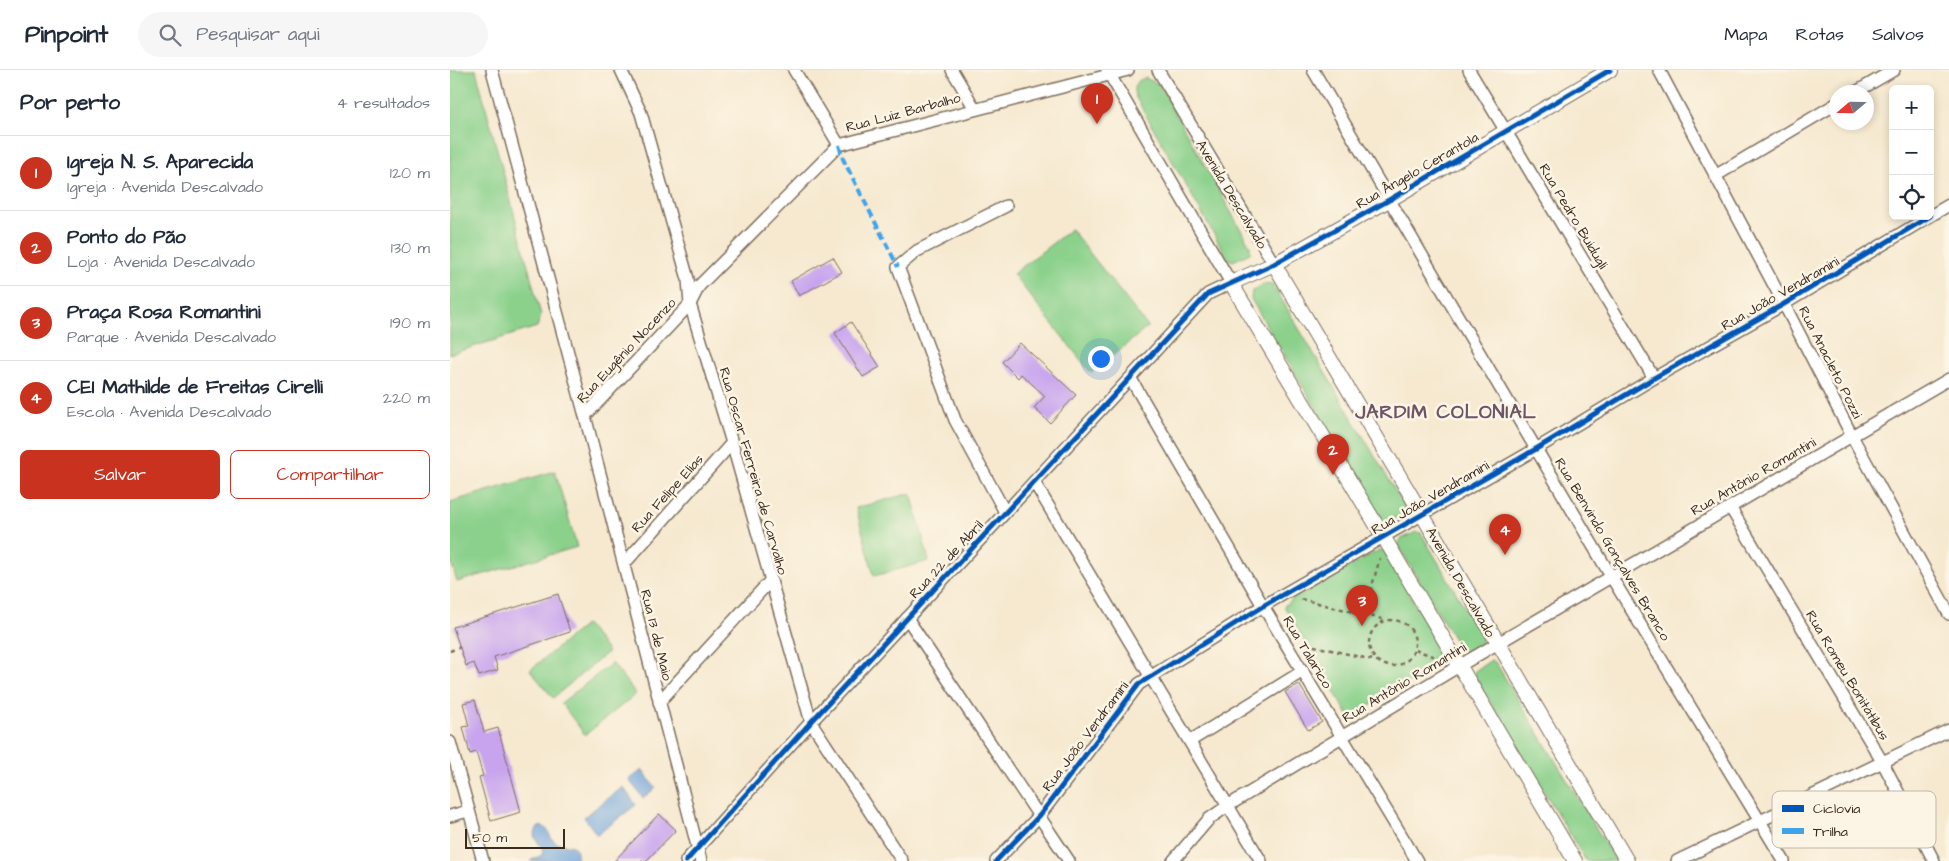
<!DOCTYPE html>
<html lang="pt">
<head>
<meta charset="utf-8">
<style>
  body { margin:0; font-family:"Architects Daughter",sans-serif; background:#f6f6f7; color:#1f2937 }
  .controls { position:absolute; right:15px; top:15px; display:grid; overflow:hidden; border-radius:8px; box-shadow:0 2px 8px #0003 }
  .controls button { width:45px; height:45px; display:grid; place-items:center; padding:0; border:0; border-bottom:1px solid #e0e1e3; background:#fff; color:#1f2937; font:25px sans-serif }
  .compass { position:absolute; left:1379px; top:15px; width:45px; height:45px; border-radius:50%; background:#fff; box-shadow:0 2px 8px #0003; rotate:250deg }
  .scale { position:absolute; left:15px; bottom:12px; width:100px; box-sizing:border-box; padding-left:5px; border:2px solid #3b2a1e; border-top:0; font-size:14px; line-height:18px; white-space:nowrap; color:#3b2a1e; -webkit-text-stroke:4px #fcf5e5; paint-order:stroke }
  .you { position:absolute; left:650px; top:288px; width:18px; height:18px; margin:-12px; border:4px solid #fff; border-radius:50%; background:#1a73e8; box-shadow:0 0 0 8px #1a73e833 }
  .badge { display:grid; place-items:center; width:32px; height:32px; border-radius:50%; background:#c8321e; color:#fff; font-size:16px; font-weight:700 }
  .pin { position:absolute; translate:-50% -41px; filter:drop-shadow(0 1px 2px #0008) }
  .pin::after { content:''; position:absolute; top:26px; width:18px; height:15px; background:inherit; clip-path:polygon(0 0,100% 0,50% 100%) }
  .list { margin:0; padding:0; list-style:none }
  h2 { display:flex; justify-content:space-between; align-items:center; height:65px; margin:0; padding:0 20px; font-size:21px }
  h2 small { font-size:16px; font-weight:400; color:#747a83 }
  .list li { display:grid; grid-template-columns:32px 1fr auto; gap:15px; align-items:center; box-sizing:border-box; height:75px; padding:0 20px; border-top:1px solid #e0e1e3 }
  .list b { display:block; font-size:19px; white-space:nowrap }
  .list p { margin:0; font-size:16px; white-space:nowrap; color:#747a83 }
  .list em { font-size:16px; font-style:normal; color:#747a83 }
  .actions { display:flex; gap:10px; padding:15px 20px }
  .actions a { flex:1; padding:11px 0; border:1px solid #c8321e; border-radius:8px; text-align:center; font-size:18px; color:#c8321e }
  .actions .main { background:#c8321e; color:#fff }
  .icon { flex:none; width:28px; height:28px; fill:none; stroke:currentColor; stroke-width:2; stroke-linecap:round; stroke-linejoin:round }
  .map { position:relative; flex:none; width:1499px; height:791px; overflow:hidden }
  header { display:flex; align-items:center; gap:30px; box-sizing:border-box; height:70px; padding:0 25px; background:#fff; border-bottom:1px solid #e0e1e3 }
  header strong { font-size:24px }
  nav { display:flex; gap:28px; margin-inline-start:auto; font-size:18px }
  .search { width:350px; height:45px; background:#f6f6f7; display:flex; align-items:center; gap:12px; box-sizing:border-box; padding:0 18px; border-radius:28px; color:#747a83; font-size:19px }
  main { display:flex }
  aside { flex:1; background:#fff }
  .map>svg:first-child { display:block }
  .green { fill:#8bd18c; stroke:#637e55 }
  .water { fill:#6ea2da; stroke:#54667c }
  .building { fill:#c8a4ee }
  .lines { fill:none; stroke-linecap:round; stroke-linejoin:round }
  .minor-casing { stroke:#7c6d5c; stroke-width:14 }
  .tertiary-casing { stroke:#7c6d5c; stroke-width:16 }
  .path { stroke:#7c6d5c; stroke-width:2.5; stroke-dasharray:4 4; stroke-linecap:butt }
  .minor { stroke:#fff; stroke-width:11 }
  .tertiary { stroke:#fff; stroke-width:14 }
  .quiet { stroke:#3fa3ea; stroke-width:4; stroke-dasharray:8 4; stroke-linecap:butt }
  .cycleway-casing { stroke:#fcf5e5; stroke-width:8 }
  .cycleway { stroke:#0057b8; stroke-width:5 }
  .labels { text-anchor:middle; stroke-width:5; stroke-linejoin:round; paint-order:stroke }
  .street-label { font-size:14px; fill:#3b2a1e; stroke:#fcf5e5 }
  .district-label { font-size:19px; font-weight:bold; letter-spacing:1px; fill:#6c5567; stroke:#fcf5e5 }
  .key { fill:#fcf5e5; stroke:#c2b8a9; stroke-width:1 }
  .key-label { font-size:14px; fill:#3b2a1e }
</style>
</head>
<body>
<header>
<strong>Pinpoint</strong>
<div class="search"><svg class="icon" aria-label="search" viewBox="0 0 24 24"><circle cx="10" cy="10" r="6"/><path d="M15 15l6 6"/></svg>Pesquisar aqui</div>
<nav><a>Mapa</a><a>Rotas</a><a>Salvos</a></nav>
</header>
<main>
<aside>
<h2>Por perto<small>4 resultados</small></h2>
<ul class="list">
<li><span class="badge">1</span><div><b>Igreja N. S. Aparecida</b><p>Igreja · Avenida Descalvado</p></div><em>120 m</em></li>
<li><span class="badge">2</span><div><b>Ponto do Pão</b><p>Loja · Avenida Descalvado</p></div><em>130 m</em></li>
<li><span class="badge">3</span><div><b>Praça Rosa Romantini</b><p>Parque · Avenida Descalvado</p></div><em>190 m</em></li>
<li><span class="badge">4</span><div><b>CEI Mathilde de Freitas Cirelli</b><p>Escola · Avenida Descalvado</p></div><em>220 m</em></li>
</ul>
<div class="actions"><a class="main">Salvar</a><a>Compartilhar</a></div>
</aside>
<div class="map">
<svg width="1499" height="791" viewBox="0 0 1499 791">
  <rect width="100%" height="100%" fill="#fcf5e5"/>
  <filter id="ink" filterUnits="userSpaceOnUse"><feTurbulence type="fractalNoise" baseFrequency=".02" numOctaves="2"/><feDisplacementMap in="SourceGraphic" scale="10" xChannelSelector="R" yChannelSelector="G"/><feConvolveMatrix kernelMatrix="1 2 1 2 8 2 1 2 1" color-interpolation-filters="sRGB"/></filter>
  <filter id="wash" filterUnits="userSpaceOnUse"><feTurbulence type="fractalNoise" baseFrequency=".0096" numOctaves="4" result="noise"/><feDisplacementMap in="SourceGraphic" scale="20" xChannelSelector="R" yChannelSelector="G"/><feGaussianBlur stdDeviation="1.12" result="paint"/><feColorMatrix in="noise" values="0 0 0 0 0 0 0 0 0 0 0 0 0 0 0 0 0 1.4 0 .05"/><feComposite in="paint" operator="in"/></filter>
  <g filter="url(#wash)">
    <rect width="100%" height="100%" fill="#f6e9d0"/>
    <g class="green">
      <polygon points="0,0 26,0 91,245 87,257 0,284"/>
      <path d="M695 8 709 14 800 176V183L783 191 778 189 685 26C682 15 686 11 695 8Z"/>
      <polygon points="621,159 698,257 641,303 563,204"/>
      <polygon points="813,214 823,215 955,437 955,443 937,452 932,450 801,229 802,221"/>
      <polygon points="105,401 127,477 7,512 0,488 0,432"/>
      <polygon points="461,423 479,491 424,506 406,438"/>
      <polygon points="966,462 971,463 1032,567 1031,573 1016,582 1011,581 948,475 951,469"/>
      <polygon points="929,480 933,480 936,483 997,590 901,647 898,645 834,536 846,527"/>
      <polygon points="136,554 158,582 103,628 80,600"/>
      <polygon points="1041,590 1046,593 1166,791 1136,791 1024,605 1025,601"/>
      <polygon points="162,593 186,624 135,665 111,633"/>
    </g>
    <g class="water">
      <polygon points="192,700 206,718 193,728 179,710"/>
      <polygon points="173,717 186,735 147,765 134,747"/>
      <path d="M92 756C100 759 98 766 104 771 114 779 132 769 126 791H80L92 785 93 780 84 766 87 758Z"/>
    </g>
    <g id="blocks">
      <g class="building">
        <polygon points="383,187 392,202 349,226 341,211"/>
        <polygon points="401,252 430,297 413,307 385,263"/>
        <polygon points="570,273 626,325 600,353 584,338 595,326 571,304 568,308 552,292"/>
        <polygon points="108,524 120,562 44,587 48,600 29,606 24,593 16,596 3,557"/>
        <polygon points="849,614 872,652 858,660 835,622"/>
        <polygon points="25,630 34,662 48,658 71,742 41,751 29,707 33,706 26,682 20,684 13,657 19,656 13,633"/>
        <polygon points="209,744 226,760 196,791 164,791"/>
      </g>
    </g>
  </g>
  <g filter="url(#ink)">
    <use href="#blocks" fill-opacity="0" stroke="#7c6d5c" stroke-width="1"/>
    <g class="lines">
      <defs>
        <g id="minor">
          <polyline points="42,0 135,346 251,791"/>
          <polyline points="171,0 191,43 238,209 240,234 282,373 361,652 452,791"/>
          <polyline points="344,0 389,75"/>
          <polyline points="502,0 525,39"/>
          <polyline points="708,0 824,194"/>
          <polyline points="863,0 1162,508 1334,791"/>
          <polyline points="1019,0 1204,308"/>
          <polyline points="1209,0 1334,234 1402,366 1499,544"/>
          <polyline points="1406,22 1444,0"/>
          <polyline points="1265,106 1386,34"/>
          <polyline points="1480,146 1499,135"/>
          <polyline points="681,309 813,536 967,791"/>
          <polyline points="135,346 240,234 249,216 389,75 678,0"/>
          <polyline points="584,412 811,791"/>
          <polyline points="1280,437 1433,693 1484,791"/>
          <polyline points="555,442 505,350 448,197 467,181 556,136"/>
          <polyline points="174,494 282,373"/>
          <polyline points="457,548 619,791"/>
          <polyline points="209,632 320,511"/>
          <polyline points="740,671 853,601"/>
          <polyline points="0,672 33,791"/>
          <polyline points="0,746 18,741"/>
          <polyline points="236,791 361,652 758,224 781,213 657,0"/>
          <polyline points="546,791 590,745 689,614 813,536 1086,379 1204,308 1334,234 1480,146"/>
          <polyline points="723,791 759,749 779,735 1009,596 1499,309"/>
          <polyline points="1227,791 1499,660"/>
        </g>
        <g id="tertiary">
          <polyline points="824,194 1177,791"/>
          <polyline points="1125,791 933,466 781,213 824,194 939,130 1160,0"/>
        </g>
      </defs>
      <use href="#minor" class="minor-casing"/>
      <use href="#tertiary" class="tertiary-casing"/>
      <g class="path">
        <polyline points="851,529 936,550"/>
        <polyline points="914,544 930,488"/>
        <circle cx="942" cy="573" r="23"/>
        <polyline points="856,574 927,591"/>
        <polyline points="965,580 989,588"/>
        <polyline points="0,581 10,577"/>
      </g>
      <use href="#minor" class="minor"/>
      <use href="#tertiary" class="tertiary"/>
      <polyline class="quiet" points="389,75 393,89 448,197"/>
      <defs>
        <g id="cycleway">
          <polyline points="236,791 361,652 758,224 824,194 939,130 1160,0"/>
          <polyline points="546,791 590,745 689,614 813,536 1086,379 1204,308 1334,234 1480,146"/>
        </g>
      </defs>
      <use href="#cycleway" class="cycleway-casing"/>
      <use href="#cycleway" class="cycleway"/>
    </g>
  </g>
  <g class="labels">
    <g class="street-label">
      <text transform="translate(453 42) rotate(-15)" y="5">Rua Luiz Barbalho</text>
      <text transform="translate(967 100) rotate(-30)" y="5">Rua Ângelo Cerantola</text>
      <text transform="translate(782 124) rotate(59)" y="5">Avenida Descalvado</text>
      <text transform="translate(1124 146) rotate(59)" y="5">Rua Pedro Buidugli</text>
      <text transform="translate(1330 223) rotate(-30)" y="5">Rua João Vendramini</text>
      <text transform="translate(176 280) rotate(-47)" y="5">Rua Eugênio Nocenzo</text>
      <text transform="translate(1381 292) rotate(63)" y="5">Rua Anacleto Pozzi</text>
      <text transform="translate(304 401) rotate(74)" y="5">Rua Oscar Ferreira de Carvalho</text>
      <text transform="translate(1303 406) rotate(-30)" y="5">Rua Antônio Romantini</text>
      <text transform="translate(217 423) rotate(-48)" y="5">Rua Felipe Elias</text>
      <text transform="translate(980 427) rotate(-30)" y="5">Rua João Vendramini</text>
      <text transform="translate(1163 479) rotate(59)" y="5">Rua Benvindo Gonçalves Branco</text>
      <text transform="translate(496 489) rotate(-47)" y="5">Rua 22 de Abril</text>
      <text transform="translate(1011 512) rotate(60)" y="5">Avenida Descalvado</text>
      <text transform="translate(207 565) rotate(76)" y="5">Rua 13 de Maio</text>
      <text transform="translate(858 582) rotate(59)" y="5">Rua Talarico</text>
      <text transform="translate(1398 605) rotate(59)" y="5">Rua Romeu Bonitátibus</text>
      <text transform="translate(954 612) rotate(-31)" y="5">Rua Antônio Romantini</text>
      <text transform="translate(635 666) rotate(-53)" y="5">Rua João Vendramini</text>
    </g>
    <g class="district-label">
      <text x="996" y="348">JARDIM COLONIAL</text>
    </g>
  </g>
  <rect x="1322" y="721" width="164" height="57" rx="8" class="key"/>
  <rect x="1332" y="735" width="22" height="7" fill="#0057b8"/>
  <rect x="1332" y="758" width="22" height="6" fill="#3fa3ea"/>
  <g class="key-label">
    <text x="1363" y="743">Ciclovia</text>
    <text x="1363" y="766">Trilha</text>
  </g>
</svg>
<div class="controls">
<button>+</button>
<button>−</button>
<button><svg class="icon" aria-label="locate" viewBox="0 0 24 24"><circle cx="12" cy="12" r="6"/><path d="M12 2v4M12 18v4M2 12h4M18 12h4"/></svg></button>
</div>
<svg class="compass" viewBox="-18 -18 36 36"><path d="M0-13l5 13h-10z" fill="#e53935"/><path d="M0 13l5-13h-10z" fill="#747a83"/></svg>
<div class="scale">50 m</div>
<div class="you"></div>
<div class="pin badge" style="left:647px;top:54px">1</div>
<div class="pin badge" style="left:883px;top:405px">2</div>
<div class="pin badge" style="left:912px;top:556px">3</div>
<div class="pin badge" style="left:1055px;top:485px">4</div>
</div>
</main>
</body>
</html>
